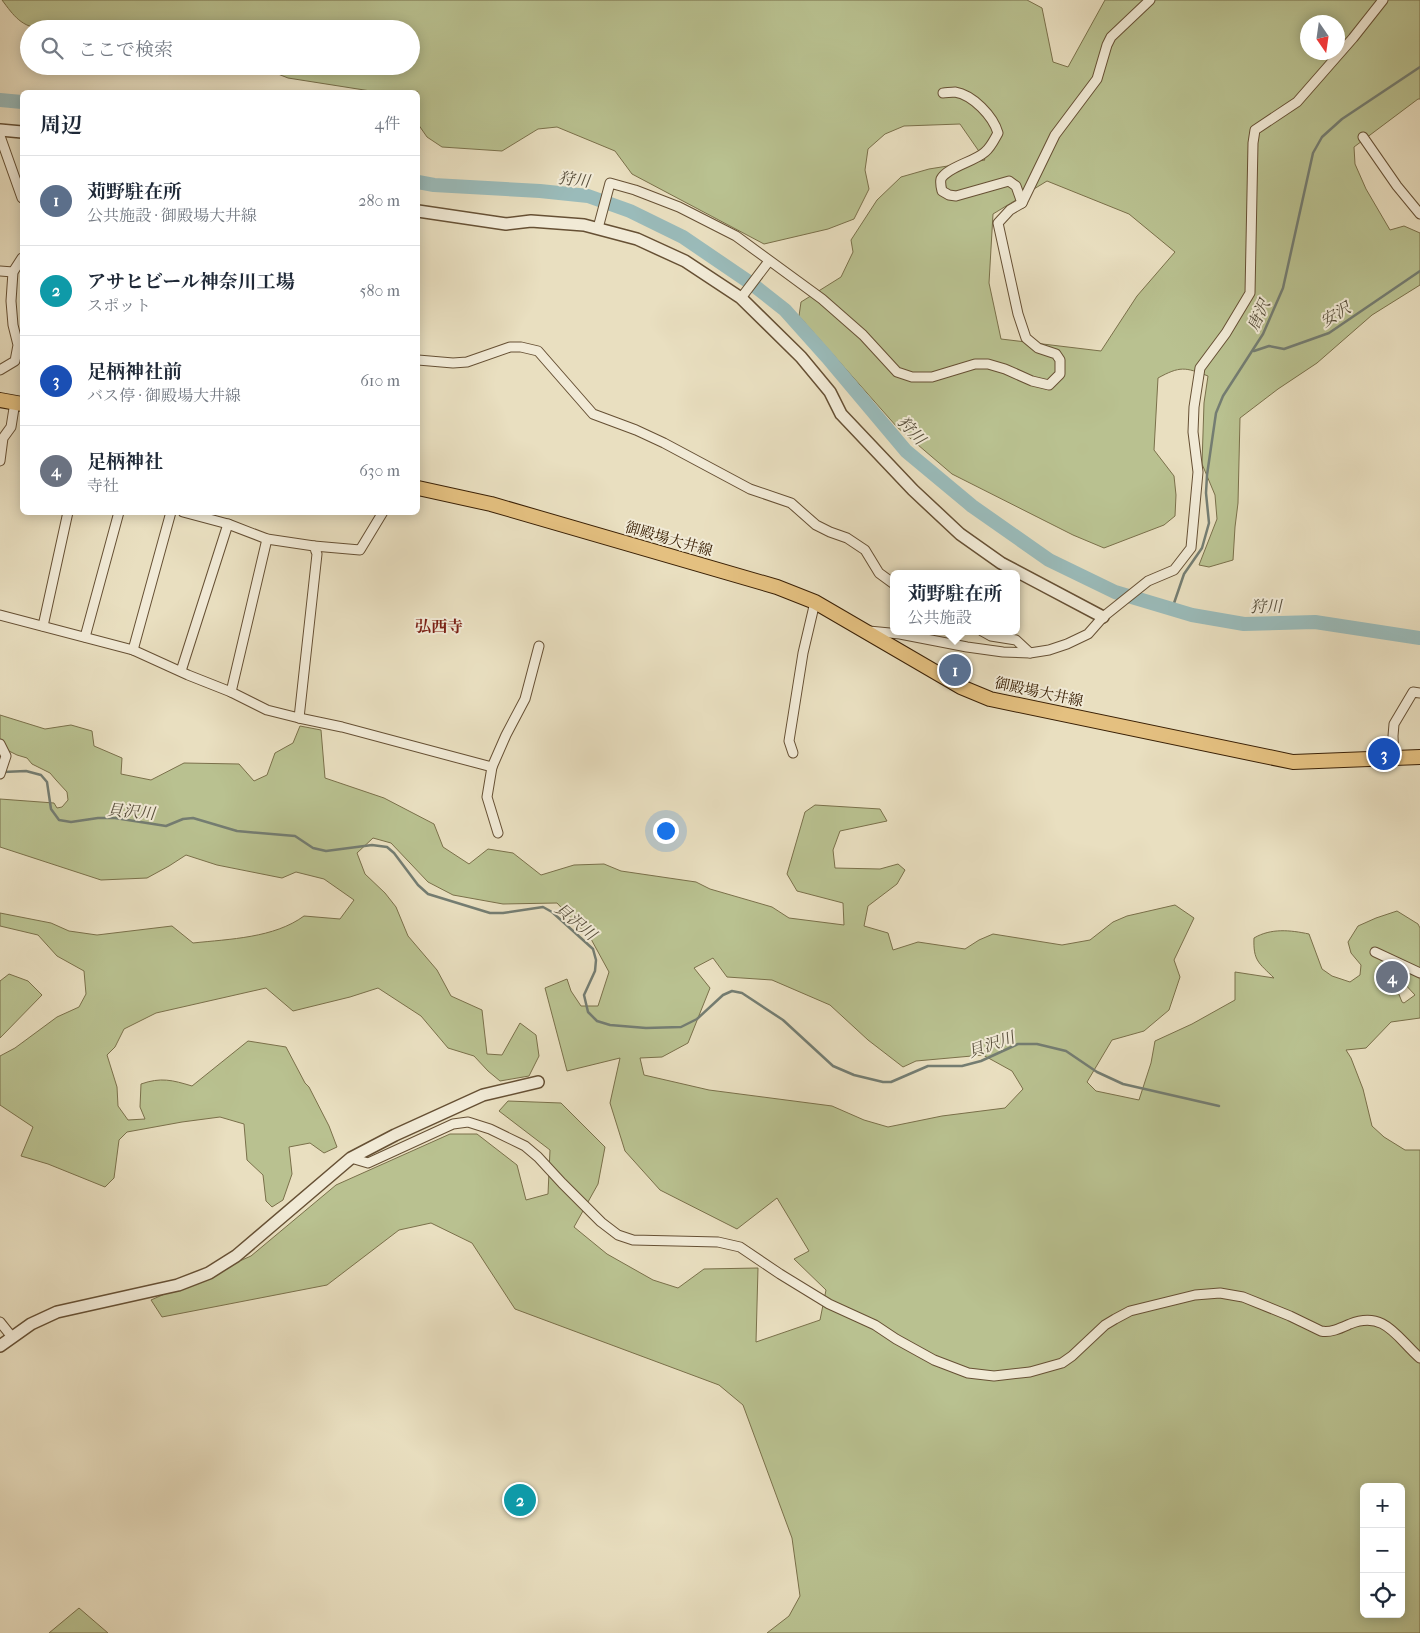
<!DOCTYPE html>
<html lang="ja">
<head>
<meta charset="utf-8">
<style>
  body { margin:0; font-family:"IM FELL French Canon","Noto Serif JP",serif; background:#f6f6f7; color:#1f2937 }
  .controls { position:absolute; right:15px; bottom:15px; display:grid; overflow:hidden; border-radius:8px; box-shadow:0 2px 12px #0003 }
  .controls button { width:45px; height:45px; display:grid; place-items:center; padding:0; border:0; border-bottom:1px solid #e0e1e3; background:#fff; color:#1f2937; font:25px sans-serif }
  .compass { position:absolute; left:1300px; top:15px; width:45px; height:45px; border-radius:50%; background:#fff; box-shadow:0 2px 12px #0003; rotate:167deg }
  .you { position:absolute; left:665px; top:830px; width:18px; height:18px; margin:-12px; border:4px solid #fff; border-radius:50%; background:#1a73e8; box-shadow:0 0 0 8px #1a73e833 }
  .badge { display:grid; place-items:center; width:32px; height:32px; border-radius:50%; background:#111827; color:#fff; font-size:16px; font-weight:700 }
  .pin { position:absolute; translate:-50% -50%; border:2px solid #fff; box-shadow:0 1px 5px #0006 }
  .popup { position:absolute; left:890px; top:570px; width:130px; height:65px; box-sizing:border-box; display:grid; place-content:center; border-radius:8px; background:#fff; filter:drop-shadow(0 1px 4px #0005); font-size:16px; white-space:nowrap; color:#747a83 }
  .popup b { font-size:19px; color:#1f2937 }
  .popup::after { content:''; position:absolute; left:50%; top:100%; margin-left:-10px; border:10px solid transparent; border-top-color:#fff }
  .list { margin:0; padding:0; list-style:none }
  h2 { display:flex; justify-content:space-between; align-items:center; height:65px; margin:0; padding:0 20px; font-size:21px }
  h2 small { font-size:16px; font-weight:400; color:#747a83 }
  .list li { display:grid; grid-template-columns:32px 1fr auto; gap:15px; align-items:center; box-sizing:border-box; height:90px; padding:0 20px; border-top:1px solid #e0e1e3 }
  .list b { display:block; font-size:19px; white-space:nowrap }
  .list p { margin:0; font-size:16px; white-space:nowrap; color:#747a83 }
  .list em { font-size:16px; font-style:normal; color:#747a83 }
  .icon { flex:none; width:28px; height:28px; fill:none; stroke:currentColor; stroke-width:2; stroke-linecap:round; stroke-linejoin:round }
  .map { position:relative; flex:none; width:1420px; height:1633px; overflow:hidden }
  .search { position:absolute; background:#fff; box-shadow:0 2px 12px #0003; left:20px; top:20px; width:400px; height:55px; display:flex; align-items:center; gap:12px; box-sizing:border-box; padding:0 18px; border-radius:28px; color:#747a83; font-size:19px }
  .panel { position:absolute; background:#fff; box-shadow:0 2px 12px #0003; left:20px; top:90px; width:400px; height:425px; border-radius:8px }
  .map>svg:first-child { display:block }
  .green { fill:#b9c190; stroke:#7a704a; fill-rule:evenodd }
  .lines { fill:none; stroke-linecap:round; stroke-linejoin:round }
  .stream { stroke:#747d72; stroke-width:2.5 }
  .river { stroke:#9abbba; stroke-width:14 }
  .minor-casing { stroke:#665034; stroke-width:11 }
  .tertiary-casing { stroke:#665034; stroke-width:14 }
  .primary-casing { stroke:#3a2005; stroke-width:16 }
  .minor { stroke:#f1ead6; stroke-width:9 }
  .tertiary { stroke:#f1ead6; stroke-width:11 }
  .primary { stroke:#e4c080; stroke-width:14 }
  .labels { text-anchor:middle; stroke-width:4; stroke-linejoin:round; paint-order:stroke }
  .street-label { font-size:15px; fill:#3a2005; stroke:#f1ead6 }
  .water-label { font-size:16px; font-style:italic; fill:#574e3b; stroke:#f1ead6 }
  .neighbourhood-label { font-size:16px; font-weight:bold; fill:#7a1f14; stroke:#f1ead6 }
</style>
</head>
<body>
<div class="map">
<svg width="1420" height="1633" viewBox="0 0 1420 1633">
  <rect width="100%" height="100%" fill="#e9dfc0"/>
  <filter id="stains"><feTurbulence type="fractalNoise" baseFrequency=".004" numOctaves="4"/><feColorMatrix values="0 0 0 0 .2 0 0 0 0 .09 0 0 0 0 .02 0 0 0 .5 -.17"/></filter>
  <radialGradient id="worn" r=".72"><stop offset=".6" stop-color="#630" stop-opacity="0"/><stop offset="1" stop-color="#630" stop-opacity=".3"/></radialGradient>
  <g class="green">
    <path d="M2 0H1027L1042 8 1053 62 1068 67 1105 0H1420V99H1418L1354 147 1355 164 1366 189 1390 230 1404 226 1420 233V285L1372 315 1317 363 1278 389 1240 418 1238 503 1235 527 1233 560 1209 567 1199 565 1217 519 1215 495 1202 464 1204 403 1208 376C1185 367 1180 366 1158 378L1154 450 1174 476 1176 495 1175 516 1164 525 1104 548 1073 535 952 474 897 427 799 316 801 302 841 277 853 252 851 240 877 200 901 177 929 169 985 160 960 124 904 126 885 134 868 149 865 170 869 189 854 219 828 229 764 244 632 174 615 151 557 127 538 129 502 151 442 147 427 137 418 124V92H377L288 78 258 66H411V29H43C21 27 14 16 2 0ZM1308 22H1338V52H1308ZM1047 181 1129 214 1175 252 1137 296 1101 351 1001 339 989 283 993 214Z"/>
    <path d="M0 715 45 729 71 725 92 731 94 746 122 758 121 774 151 780 184 763 239 764 254 781 267 775 275 753 293 743 300 726 321 730 325 778 384 798 434 824 443 847 469 864 488 849 513 853 541 875 574 865 604 864 621 871 696 882 710 889 772 907 789 918 844 925 843 903 797 891 787 874 805 812 815 805 880 809 887 821 840 831 833 850 835 868 880 869 898 864 905 870 897 884 868 906 864 926 888 933 893 950 918 942 965 949 979 940 993 934 1062 945 1090 940 1113 922 1127 916 1175 905 1194 918 1174 960 1180 977 1169 1010 1144 1031 1112 1040 1087 1082 1096 1091 1139 1100 1151 1063 1155 1041 1192 1024 1235 1000V972L1274 978C1259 963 1253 961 1254 938 1271 928 1290 930 1309 934L1322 969 1332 976 1350 982 1360 975 1361 965 1351 953 1348 942 1358 926 1376 918 1397 911 1418 924 1420 928V1018L1391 1022 1366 1048 1346 1050 1351 1058 1363 1089 1372 1126 1384 1137 1405 1150H1420V1633H767L789 1616 800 1596 792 1538 743 1405 719 1385 515 1309 472 1243 431 1223 399 1230 327 1285 162 1317 151 1300 251 1256 336 1185 450 1134H477L517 1165 526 1200 548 1194 550 1150 499 1111 508 1101 561 1103 605 1147 598 1184 574 1227 607 1254 653 1280 678 1288 704 1269 758 1268 756 1342 820 1320 826 1290 794 1259 809 1251 777 1198 737 1229 660 1190 625 1151 610 1103 620 1058 567 1071 545 988 567 979 571 991 581 1006H598L609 972 591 939 557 903 503 904 453 895 428 882 391 843 373 838 357 853 365 874 385 893 396 907 408 936 437 970 451 996 482 1010 487 1054 502 1055 520 1023 536 1035 539 1056 529 1076 500 1081 488 1071 474 1056 448 1048 421 1016 378 988 350 997 293 1011 266 988 156 1013 124 1029 115 1047 107 1055 117 1087 118 1106 128 1120 145 1119 140 1107 141 1084C161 1077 172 1080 192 1086L248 1041 286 1047 305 1083 309 1087 329 1126 337 1147 324 1153 310 1143 289 1147 292 1174 283 1200 272 1207 266 1201 263 1175 247 1160 244 1124 220 1117 182 1122 127 1132 119 1140 114 1178 105 1187 48 1164 21 1156 33 1127 0 1105V1056L15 1048 57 1017 79 1007 86 994 84 971 57 956 38 935 0 926V913L51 923 69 931 97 935 172 926 193 943C230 939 274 938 304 916L340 919 354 900 324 879 296 872 282 878 217 865 186 855 169 866 147 878 101 880 0 847V799L54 803 57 808 62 807 68 800 67 792 56 780 50 773 32 764 27 758 17 755 9 751 0 753ZM713 958 727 977 772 980 830 1005 868 1040 903 1067 916 1061 983 1055 1012 1071 1023 1089 1005 1108 942 1116 888 1127 864 1120 832 1106 709 1090 644 1075 640 1058 662 1057 688 1043 710 988 694 968ZM1395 967 1403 976 1402 981 1415 995 1404 1003 1402 1002 1398 992 1393 985 1388 988 1381 979 1380 975 1389 968ZM1364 1487H1401V1614H1364Z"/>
    <polygon points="9,974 28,981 42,995 0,1038 0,981"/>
    <polygon points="79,1608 108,1633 49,1633"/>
  </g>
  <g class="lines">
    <g class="stream">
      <polyline points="1254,351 1269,346 1284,349 1329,333 1420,271"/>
      <polyline points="1172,609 1184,574 1202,548 1209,523 1206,493 1207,475 1216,413 1223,396 1263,334 1283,288 1313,153 1322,137 1342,119 1420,67"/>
      <polyline points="3,772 26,771 41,775 47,782 51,809 59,820 71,822 98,818 115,818 166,826 183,819 193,818 237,831 295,836 313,848 326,851 372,845 387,847 394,853 418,885 428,894 490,913 503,913 543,907 552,912 593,949 596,960 595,971 584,995 588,1012 597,1021 610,1025 646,1028 681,1027 697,1019 723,995 732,991 742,993 783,1020 833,1066 854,1075 883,1082 891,1082 928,1066 962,1066 981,1061 1018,1044 1037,1044 1066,1051 1097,1072 1123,1084 1219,1106"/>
    </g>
    <g class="river">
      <polyline points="0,100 22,102"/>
      <polyline points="418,182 434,185 540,191 588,196 630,211 683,237 752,284 785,310 827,357 906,451 972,506 1049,560 1115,592 1192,615 1244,624 1315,622 1420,638"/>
    </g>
    <defs>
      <g id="minor">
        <path d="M943 93C946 93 951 92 955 92 973 95 993 116 998 133 994 140 991 147 985 152 974 162 947 167 941 179 940 183 941 187 942 191L949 195 956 196 1009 181 1016 186 1022 203"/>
        <polyline points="0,136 22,198"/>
        <polyline points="1363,137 1397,186 1420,214"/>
        <polyline points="598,228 610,183 635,190 679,207 736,236 822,299 863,335 897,372 912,377 932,377 975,364 988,364 1005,369 1032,381 1049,385 1060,374 1060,360 1056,354 1038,348 1026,338 1018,314 998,223 1010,210 1022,203 1055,135 1097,79 1107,45 1111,37 1150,0"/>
        <polyline points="0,271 13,272"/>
        <polyline points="741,298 769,261"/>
        <polyline points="418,360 453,363 467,362 510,347 521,347 538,351 593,414 636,430 664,443 750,489 791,503 816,525 830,532 847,538 865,550 879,573 894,584"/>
        <polyline points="0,370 15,361 18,345 13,325 11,301 13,272 22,258"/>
        <polyline points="0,461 3,438 11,427 15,402"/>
        <polyline points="183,512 228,524 267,539 314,546 317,554 299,718"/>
        <polyline points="314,546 360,550 383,512"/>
        <polyline points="0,615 133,650 188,675 231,692 267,710 299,718 342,727 492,767"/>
        <polyline points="43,626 68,512"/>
        <polyline points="869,631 900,634 967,647 1003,652 1030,653 1049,650 1067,644 1088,634 1103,617 1148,581 1174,570 1191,548 1198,472 1193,432 1194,407 1200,368 1226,333 1250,293 1253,143 1255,130 1297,102 1353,38 1383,0"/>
        <polyline points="982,631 991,636 1016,640 1030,653"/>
        <polyline points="85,637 119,512"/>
        <polyline points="133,650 171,512"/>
        <polyline points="181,671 228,524"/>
        <polyline points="231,692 267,539"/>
        <polyline points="0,744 6,756 0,774"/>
        <polyline points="793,753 789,741 803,653 815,602"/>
        <polyline points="1394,758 1393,736 1394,724 1413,692 1420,693"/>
        <polyline points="498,833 487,797 492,767 506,735 525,699 539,646"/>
        <polyline points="1375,952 1420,973"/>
        <path d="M351 1158 368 1163 453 1124 468 1122 490 1129 525 1146 538 1157 562 1183 601 1222 618 1235 633 1240 718 1242 740 1247 780 1274 829 1304 875 1325 896 1339 934 1360 968 1373 994 1376 1030 1372 1062 1363 1072 1356 1105 1325 1115 1319 1130 1311 1195 1295 1220 1293 1243 1297 1290 1316 1321 1331C1331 1333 1341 1328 1350 1324 1385 1310 1397 1338 1420 1358"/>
        <polyline points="0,1322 12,1337"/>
      </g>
      <g id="tertiary">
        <polyline points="0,130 22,132"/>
        <polyline points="418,211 506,224 531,221 584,225 637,239 685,261 741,298 801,357 830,392 841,414 913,490 960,534 1001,563 1103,617"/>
        <polyline points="0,1346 31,1324 57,1312 178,1285 209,1273 236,1256 351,1158 395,1135 483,1095 538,1082"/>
      </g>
      <g id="primary">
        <polyline points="0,400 22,404"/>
        <polyline points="418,488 491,504 777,587 815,602 961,687 990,699 1293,762 1420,757"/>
      </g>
    </defs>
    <use href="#minor" class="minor-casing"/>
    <use href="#tertiary" class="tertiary-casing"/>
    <use href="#primary" class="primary-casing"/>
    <use href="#minor" class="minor"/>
    <use href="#tertiary" class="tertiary"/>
    <use href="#primary" class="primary"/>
  </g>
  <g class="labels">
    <g class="street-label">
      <text transform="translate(669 539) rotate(16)" y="5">御殿場大井線</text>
      <text transform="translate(1039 692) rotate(12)" y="5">御殿場大井線</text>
    </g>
    <g class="water-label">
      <text transform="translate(574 179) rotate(7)" y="6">狩川</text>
      <text transform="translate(1335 314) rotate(-31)" y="6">安沢</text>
      <text transform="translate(1258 315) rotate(-65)" y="6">唐沢</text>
      <text transform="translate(912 430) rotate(47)" y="6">狩川</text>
      <text transform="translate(1266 606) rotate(-1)" y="6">狩川</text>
      <text transform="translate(131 811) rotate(5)" y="6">貝沢川</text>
      <text transform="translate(576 921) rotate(40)" y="6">貝沢川</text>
      <text transform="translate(991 1044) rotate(-19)" y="6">貝沢川</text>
    </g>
    <g class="neighbourhood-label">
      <text x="439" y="632">弘西寺</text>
    </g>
  </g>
  <rect width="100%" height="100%" filter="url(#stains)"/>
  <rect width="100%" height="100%" fill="url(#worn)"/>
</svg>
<div class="controls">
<button>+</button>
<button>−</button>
<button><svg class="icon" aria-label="locate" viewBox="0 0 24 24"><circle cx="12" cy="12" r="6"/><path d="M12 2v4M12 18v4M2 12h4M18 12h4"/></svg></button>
</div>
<svg class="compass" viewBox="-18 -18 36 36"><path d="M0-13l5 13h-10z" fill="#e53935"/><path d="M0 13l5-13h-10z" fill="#747a83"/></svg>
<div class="you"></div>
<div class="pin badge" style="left:955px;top:670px;background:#5c6f8a">1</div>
<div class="popup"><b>苅野駐在所</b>公共施設</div>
<div class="pin badge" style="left:520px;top:1500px;background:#0f9aa8">2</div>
<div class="pin badge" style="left:1384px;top:754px;background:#1a4fb4">3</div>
<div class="pin badge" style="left:1392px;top:977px;background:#6b7280">4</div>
<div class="search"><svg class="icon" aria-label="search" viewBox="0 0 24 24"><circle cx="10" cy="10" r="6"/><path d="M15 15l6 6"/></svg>ここで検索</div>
<section class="panel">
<h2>周辺<small>4件</small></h2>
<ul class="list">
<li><span class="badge" style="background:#5c6f8a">1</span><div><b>苅野駐在所</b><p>公共施設 · 御殿場大井線</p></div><em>280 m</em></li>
<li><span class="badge" style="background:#0f9aa8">2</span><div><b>アサヒビール神奈川工場</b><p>スポット</p></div><em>580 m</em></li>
<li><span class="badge" style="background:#1a4fb4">3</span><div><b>足柄神社前</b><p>バス停 · 御殿場大井線</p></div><em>610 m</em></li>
<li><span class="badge" style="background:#6b7280">4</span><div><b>足柄神社</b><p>寺社</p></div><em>630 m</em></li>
</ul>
</section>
</div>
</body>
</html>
